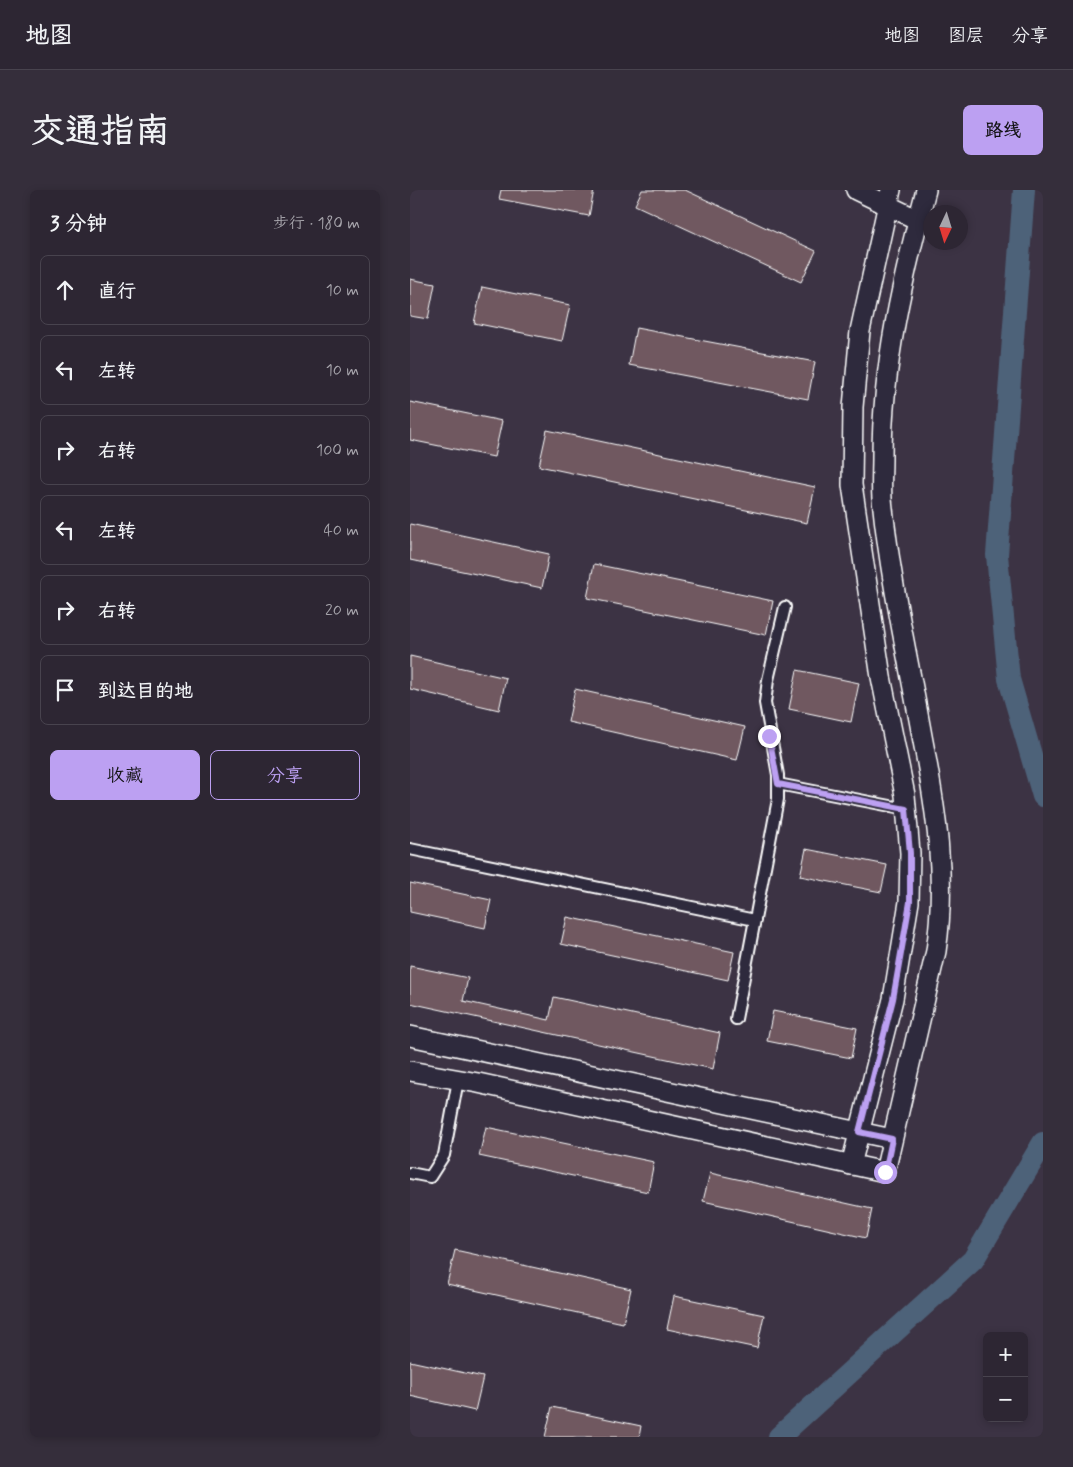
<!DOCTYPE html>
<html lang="zh">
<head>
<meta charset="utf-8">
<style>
  body { margin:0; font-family:Mynerve,"LXGW WenKai TC",sans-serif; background:#352e3b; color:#f1f3f6 }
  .controls { position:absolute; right:15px; bottom:15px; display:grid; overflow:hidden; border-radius:8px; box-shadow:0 2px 8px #0003 }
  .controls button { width:45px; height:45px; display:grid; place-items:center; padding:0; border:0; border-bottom:1px solid #48434e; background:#2d2633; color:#f1f3f6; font:25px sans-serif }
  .compass { position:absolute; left:513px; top:15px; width:45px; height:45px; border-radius:50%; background:#2d2633; box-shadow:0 2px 8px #0003; rotate:184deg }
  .stop { position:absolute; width:15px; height:15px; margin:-11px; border:4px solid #bca0f2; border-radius:50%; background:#fff }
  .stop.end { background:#bca0f2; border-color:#fff; box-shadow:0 1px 5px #0008 }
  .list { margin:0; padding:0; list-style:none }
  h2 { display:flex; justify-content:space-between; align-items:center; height:65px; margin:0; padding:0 20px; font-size:21px }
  h2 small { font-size:16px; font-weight:400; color:#a7a5ac }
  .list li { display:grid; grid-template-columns:32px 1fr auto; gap:15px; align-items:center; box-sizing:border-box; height:70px; margin:0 10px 10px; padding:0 10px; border:1px solid #48434e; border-radius:8px }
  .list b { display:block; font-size:19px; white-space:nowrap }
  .list em { font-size:16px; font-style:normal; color:#a7a5ac }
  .actions { display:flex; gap:10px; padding:15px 20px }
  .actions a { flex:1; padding:11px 0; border:1px solid #bca0f2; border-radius:8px; text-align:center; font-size:18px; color:#bca0f2 }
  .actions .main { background:#bca0f2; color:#111 }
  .icon { flex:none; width:28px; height:28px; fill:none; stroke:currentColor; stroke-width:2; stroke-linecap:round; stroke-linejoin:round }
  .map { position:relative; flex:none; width:633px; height:1247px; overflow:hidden; border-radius:8px }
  header { display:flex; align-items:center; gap:30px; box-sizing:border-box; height:70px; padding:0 25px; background:#2d2633; border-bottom:1px solid #48434e }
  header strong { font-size:24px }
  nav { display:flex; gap:28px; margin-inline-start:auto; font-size:18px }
  .intro { display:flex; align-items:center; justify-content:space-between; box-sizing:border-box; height:120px; padding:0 30px }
  h1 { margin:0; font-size:35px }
  .button { padding:12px 22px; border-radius:8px; background:#bca0f2; color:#111; font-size:18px; font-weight:700 }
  main { display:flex; gap:30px; padding:0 30px }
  aside { flex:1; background:#2d2633; border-radius:8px; box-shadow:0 2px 8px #0003 }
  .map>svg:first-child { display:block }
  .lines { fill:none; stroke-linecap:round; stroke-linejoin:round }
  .canal { stroke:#4e6279; stroke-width:22 }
  .building { fill:#705960; stroke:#fff }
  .service-casing { stroke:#fff; stroke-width:14 }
  .minor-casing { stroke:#fff; stroke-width:22 }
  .service { stroke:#2f2a3d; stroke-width:10 }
  .minor { stroke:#2f2a3d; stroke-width:19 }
  .route { stroke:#bca0f2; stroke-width:6 }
</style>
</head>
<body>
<header>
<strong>地图</strong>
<nav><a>地图</a><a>图层</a><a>分享</a></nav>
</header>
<div class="intro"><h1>交通指南</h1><a class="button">路线</a></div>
<main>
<aside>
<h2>3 分钟<small>步行 · 180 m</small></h2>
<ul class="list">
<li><svg class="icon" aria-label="ahead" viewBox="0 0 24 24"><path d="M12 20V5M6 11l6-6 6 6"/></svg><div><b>直行</b></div><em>10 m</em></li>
<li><svg class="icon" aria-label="left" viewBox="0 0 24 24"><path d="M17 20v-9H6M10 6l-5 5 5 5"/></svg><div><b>左转</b></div><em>10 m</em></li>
<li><svg class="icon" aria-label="right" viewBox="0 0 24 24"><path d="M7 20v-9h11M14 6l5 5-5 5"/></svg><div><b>右转</b></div><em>100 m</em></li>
<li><svg class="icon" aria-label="left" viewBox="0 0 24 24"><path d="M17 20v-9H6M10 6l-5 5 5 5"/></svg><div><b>左转</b></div><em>40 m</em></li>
<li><svg class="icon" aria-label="right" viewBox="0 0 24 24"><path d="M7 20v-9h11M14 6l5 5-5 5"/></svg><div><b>右转</b></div><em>20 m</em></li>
<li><svg class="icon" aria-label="arrive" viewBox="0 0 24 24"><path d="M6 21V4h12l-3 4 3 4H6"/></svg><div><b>到达目的地</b></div></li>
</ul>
<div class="actions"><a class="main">收藏</a><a>分享</a></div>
</aside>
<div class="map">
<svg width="633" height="1247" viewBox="0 0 633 1247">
  <rect width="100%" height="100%" fill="#3c3344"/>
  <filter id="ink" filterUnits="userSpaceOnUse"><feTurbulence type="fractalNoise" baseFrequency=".02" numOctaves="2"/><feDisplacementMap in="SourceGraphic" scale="10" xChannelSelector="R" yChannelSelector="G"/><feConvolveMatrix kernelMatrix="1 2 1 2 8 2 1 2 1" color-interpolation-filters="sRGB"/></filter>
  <g filter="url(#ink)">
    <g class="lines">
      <g class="canal">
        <polyline points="614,0 587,365 599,489 633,606"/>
        <polyline points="369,1247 563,1070 633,953"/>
      </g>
    </g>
    <g class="building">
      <polygon points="91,0 184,0 179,26 89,9"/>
      <polygon points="232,0 275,0 406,61 391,92 225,15"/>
      <polygon points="0,89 25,94 18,129 0,126"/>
      <polygon points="72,97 160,115 152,151 64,133"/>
      <polygon points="226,138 405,172 398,209 219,175"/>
      <polygon points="0,212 92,231 84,267 0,250"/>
      <polygon points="137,240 405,297 397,333 129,276"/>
      <polygon points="0,334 139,364 132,398 0,370"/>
      <polygon points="184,374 363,411 356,445 177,408"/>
      <polygon points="0,466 96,488 89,520 0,499"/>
      <polygon points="387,480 449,493 441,532 379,519"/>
      <polygon points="165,499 335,537 327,570 158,532"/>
      <polygon points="396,659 477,675 471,702 390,686"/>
      <polygon points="0,693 81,710 75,738 0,722"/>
      <polygon points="157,727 324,762 318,790 151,754"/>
      <polygon points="0,776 58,788 53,811 139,830 144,807 310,843 303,879 0,813"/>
      <polygon points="363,821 447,838 441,868 357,851"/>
      <polygon points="76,937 244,972 238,1002 69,966"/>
      <polygon points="300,983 462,1019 456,1048 293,1011"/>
      <polygon points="45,1060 221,1099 213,1133 37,1094"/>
      <polygon points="264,1106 354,1125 347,1158 257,1139"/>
      <polygon points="0,1171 73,1187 65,1221 0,1206"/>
      <polygon points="142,1217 231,1236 229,1247 135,1247"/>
    </g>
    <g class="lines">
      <defs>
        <g id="service">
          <polyline points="368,594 496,619"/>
          <polyline points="0,659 345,730"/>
          <polyline points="326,829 368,609 368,585 355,513 358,490 375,417"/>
          <polyline points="0,983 20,987 34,965 48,890"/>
        </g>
        <g id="minor">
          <polyline points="446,0 508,30"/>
          <polyline points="0,846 482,949"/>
          <path d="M0 881 68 893 475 982 526 761C537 688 526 618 512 546 498 468 480 389 472 309 471 295 472 281 472 267 472 176 493 87 516 0"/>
          <polyline points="441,975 483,809 499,712 500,663 495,605 471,487 442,295 443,217 450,141 481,0"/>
        </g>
      </defs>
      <use href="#service" class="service-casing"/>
      <use href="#minor" class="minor-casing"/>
      <use href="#service" class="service"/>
      <use href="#minor" class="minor"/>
    </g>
  </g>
  <g class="lines" filter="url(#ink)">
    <polyline class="route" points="359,546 368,594 496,619 500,663 500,712 483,809 449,942 482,949 475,982"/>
  </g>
</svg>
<div class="controls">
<button>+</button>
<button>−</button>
</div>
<svg class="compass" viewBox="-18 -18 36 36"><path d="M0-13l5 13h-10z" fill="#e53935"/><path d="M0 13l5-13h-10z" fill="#a7a5ac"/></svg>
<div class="stop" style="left:475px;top:982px"></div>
<div class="stop end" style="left:359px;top:546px"></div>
</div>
</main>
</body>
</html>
